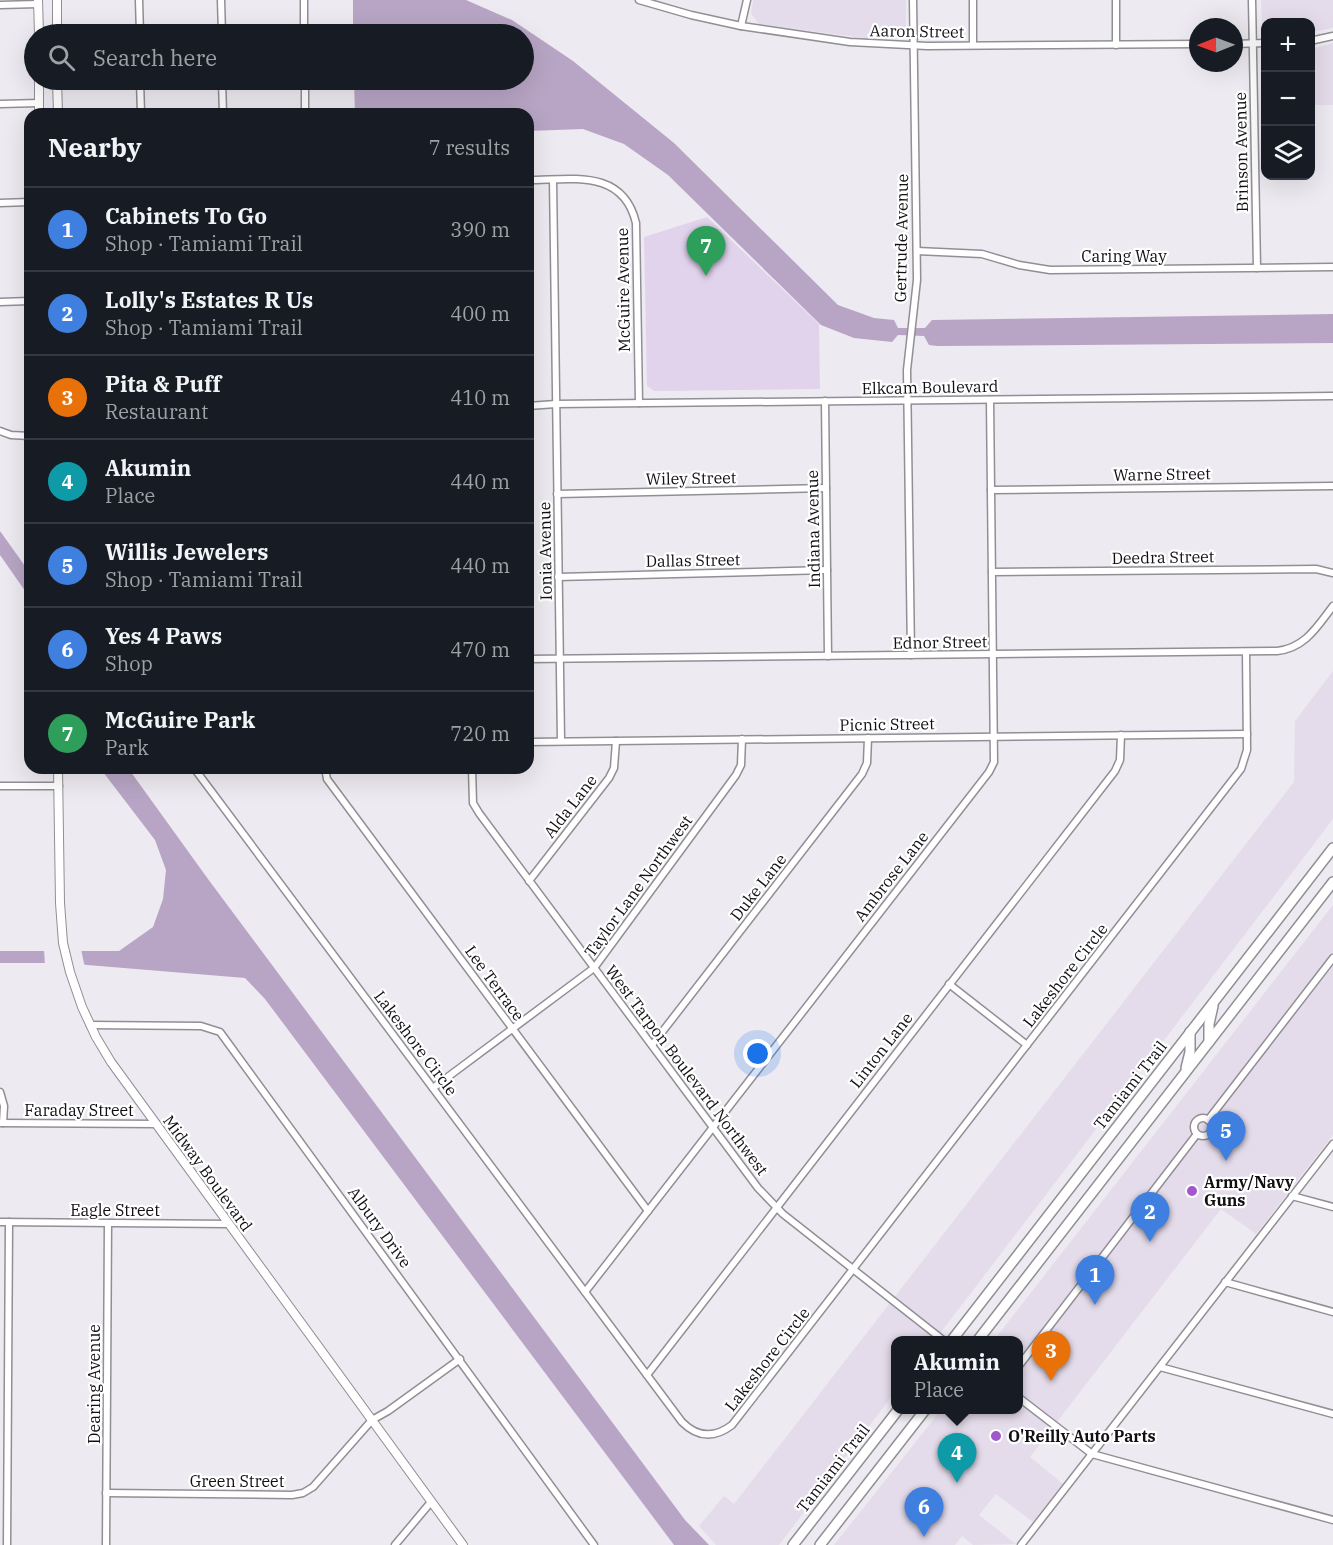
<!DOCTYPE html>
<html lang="en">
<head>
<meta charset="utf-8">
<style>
  body { margin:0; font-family:"IBM Plex Serif",serif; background:#20242c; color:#f1f3f6 }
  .controls { position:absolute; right:18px; top:18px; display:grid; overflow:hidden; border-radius:12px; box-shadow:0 6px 24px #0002 }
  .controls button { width:54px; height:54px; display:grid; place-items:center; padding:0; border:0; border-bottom:2px solid #363941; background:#171b24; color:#f1f3f6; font:30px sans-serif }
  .compass { position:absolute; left:1189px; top:18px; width:54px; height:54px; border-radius:50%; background:#171b24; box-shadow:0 6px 24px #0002; rotate:269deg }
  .you { position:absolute; left:758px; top:1054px; width:21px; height:21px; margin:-15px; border:4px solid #fff; border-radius:50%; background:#1a73e8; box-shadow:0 0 0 9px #1a73e833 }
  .badge { display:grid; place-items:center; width:39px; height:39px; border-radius:50%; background:#a158cb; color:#fff; font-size:20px; font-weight:700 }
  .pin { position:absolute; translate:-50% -50px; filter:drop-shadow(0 2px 3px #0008) }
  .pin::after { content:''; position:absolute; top:32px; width:21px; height:18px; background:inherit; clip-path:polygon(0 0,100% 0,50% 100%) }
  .popup { position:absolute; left:891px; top:1336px; width:132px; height:78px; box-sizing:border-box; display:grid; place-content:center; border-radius:12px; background:#171b24; filter:drop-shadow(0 2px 4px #0005); font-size:20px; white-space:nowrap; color:#9ea1a6 }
  .popup b { font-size:22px; color:#f1f3f6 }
  .popup::after { content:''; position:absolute; left:50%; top:100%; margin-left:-12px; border:12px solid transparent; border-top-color:#171b24 }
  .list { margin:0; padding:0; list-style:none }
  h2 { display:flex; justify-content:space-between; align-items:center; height:78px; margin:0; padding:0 24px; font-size:26px }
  h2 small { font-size:20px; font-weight:400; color:#9ea1a6 }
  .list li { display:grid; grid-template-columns:39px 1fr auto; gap:18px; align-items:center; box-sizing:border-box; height:84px; padding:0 24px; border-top:2px solid #363941 }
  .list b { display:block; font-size:22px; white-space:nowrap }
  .list p { margin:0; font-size:20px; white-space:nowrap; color:#9ea1a6 }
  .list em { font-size:20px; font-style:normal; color:#9ea1a6 }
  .icon { flex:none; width:33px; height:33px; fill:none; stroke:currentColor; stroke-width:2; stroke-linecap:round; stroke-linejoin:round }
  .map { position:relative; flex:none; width:1333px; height:1545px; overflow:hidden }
  .search { position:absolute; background:#171b24; box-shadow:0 6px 24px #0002; left:24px; top:24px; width:510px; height:66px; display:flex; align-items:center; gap:15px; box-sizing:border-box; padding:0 21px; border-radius:33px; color:#9ea1a6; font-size:22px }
  .panel { position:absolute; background:#171b24; box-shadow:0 6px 24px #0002; left:24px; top:108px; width:510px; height:666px; border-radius:18px }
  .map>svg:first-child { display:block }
  .built { fill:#e5dceb }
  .green { fill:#e2d3ed }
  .water { fill:#b8a5c5 }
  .pier { fill:#eeeaf1 }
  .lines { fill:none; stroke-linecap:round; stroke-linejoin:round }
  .minor-casing { stroke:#928e95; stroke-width:9 }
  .tertiary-casing { stroke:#928e95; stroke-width:10 }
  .primary-casing { stroke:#928e95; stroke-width:12 }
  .minor { stroke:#fff; stroke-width:6 }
  .tertiary { stroke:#fff; stroke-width:8 }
  .primary { stroke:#fff; stroke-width:9 }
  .poi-dot { fill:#a158cb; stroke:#fff; stroke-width:2 }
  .labels { text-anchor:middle; stroke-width:4.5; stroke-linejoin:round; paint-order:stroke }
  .street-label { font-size:16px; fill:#110f12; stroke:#fff }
  .poi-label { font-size:16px; font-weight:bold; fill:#110f12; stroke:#fff; text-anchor:start }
</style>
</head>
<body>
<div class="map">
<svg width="1333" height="1545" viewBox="0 0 1333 1545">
  <rect width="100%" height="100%" fill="#eeeaf1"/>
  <g class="built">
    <polygon points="753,0 906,0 906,31 901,36 893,39 864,38 759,24 751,14"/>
    <polygon points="1261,0 1333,0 1333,28 1311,32 1310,22 1266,22 1265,31 1262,26"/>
    <polygon points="1333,43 1333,105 1311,105 1311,49"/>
    <polygon points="1333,671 1333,819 935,1340 896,1340 895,1392 779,1545 716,1545 699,1526 724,1496 734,1504 1294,782 1295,721"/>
    <polygon points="1333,905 1333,1135 1256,1234 1221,1209 1030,1457 1063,1484 1033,1522 996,1494 979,1515 1016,1544 973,1545 962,1536 955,1545 834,1545 941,1410 1018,1410 1018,1340 994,1340"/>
  </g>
  <polygon class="green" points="707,217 819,324 820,389 654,391 647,386 644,237"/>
  <g class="water">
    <polygon points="353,0 466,0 512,20 573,61 674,143 838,305 874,318 894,320 898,328 925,328 932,320 1333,314 1333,343 937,346 929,345 924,336 898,335 892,342 854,338 821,325 668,175 624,144 583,129 528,131 528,114 355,114 354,80 524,80 524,34 353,34"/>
    <polygon points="0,531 30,573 30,598 0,555"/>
    <polygon points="100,768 128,768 208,879 685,1520 709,1545 674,1545 265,999 245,978 63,963 0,963 0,951 119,951 153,927 163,899 166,870 155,840"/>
  </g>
  <polygon class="pier" points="44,949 81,949 85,968 45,966"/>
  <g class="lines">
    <defs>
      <g id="minor">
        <polyline points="139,0 140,34"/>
        <polyline points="221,0 222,34"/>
        <polyline points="304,0 304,34"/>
        <polyline points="639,0 691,15 741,26 850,42 927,46 1198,44"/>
        <polyline points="973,0 973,45"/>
        <polyline points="1116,0 1116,45"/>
        <polyline points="1252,0 1257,268"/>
        <polyline points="0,5 38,4"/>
        <polyline points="741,26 747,0"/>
        <polyline points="1310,41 1333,36"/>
        <polyline points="1234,44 1266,43"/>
        <polyline points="140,80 141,114"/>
        <polyline points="222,80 223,114"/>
        <polyline points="305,80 305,114"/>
        <polyline points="0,104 39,103"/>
        <path d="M528 180C571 180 623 168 636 223L639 403"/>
        <polyline points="553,180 561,741"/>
        <polyline points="0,203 30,202"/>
        <polyline points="917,251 982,254 1019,265 1050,270 1333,267"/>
        <polyline points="0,302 30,301"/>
        <polyline points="825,401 828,656"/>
        <polyline points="528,406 556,404 1333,396"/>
        <polyline points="0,431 11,435 30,436"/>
        <polyline points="991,490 1333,486"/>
        <polyline points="557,494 826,488"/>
        <polyline points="992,572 1316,569 1333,573"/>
        <polyline points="558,577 827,570"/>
        <polyline points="911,655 907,370 917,280 913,0"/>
        <path d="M528 659 1277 651C1305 648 1317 627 1333 606"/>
        <polyline points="528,742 1247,734"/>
        <path d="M194 768 682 1422C698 1438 715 1438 732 1425L1241 769 1247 750 1246 652"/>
        <polyline points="325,768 327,779 648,1211"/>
        <polyline points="472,768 473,803 479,813 758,1188 783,1214 943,1340"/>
        <polyline points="0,786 59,786"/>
        <polyline points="529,881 609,778 614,768 616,741"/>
        <polyline points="949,984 1027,1045"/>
        <polyline points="90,1025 201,1026 220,1032 594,1545"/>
        <polyline points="652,1045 862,774 867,763 868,738"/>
        <polyline points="433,1088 594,968 736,775 741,765 742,739"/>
        <polyline points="0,1092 4,1106 3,1123"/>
        <circle cx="1203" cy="1127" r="9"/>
        <polyline points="1208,1120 1333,958"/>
        <polyline points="0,1123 157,1124"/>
        <polyline points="1292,1196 1333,1207"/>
        <polyline points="0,1222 229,1224"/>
        <polyline points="1225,1282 1333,1312"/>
        <polyline points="585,1292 989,772 994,762 990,400"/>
        <polyline points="1018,1367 1197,1134"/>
        <polyline points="1160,1367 1333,1414"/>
        <polyline points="647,1375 1115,771 1120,760 1121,735"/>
        <polyline points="1018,1397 1092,1454 1333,1520"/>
        <polyline points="106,1493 292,1495 303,1493 313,1487 372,1420 388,1411 460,1359"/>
        <polyline points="7,1545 9,1222"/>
        <polyline points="106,1545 108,1223"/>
        <polyline points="395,1545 431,1502"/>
        <polyline points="1021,1545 1333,1144"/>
      </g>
      <g id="tertiary">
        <polyline points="38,0 39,34"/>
        <polyline points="57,0 57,34"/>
        <polyline points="39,80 39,114"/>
        <polyline points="57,80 58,114"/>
        <polyline points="58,768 60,903 63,943 70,972 82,1007 96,1037 111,1062 463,1545"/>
      </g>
      <g id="primary">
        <polyline points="1209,1042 1209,1024 1213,1006"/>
        <polyline points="1186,1068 1190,1052 1190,1032"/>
        <polyline points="952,1340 1333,848"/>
        <polyline points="978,1340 1333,882"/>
        <polyline points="793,1545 898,1410"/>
        <polyline points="820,1545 925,1410"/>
      </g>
    </defs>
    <use href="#minor" class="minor-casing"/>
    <use href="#tertiary" class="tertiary-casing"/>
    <use href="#primary" class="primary-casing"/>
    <use href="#minor" class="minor"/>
    <use href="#tertiary" class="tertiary"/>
    <use href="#primary" class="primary"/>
  </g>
  <g class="poi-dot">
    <circle cx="1192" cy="1191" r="6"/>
    <circle cx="996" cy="1436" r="6"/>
  </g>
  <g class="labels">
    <g class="street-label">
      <text transform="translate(917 31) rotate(1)" y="6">Aaron Street</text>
      <text transform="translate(1241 152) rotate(-91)" y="6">Brinson Avenue</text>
      <text transform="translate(901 238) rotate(-89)" y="6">Gertrude Avenue</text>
      <text x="1124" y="262">Caring Way</text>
      <text transform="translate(623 290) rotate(-91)" y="6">McGuire Avenue</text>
      <text transform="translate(930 387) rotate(-1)" y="6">Elkcam Boulevard</text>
      <text transform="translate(1162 474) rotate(-1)" y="6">Warne Street</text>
      <text transform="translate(691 478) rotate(-1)" y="6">Wiley Street</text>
      <text transform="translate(813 529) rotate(-91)" y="6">Indiana Avenue</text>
      <text transform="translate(545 551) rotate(-91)" y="6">Ionia Avenue</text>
      <text transform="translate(1163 557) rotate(-1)" y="6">Deedra Street</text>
      <text transform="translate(693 560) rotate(-1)" y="6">Dallas Street</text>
      <text transform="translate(940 642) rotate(-1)" y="6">Ednor Street</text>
      <text transform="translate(887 724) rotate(-1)" y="6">Picnic Street</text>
      <text transform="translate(570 806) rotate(-52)" y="6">Alda Lane</text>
      <text transform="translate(891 876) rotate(-52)" y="6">Ambrose Lane</text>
      <text transform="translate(638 886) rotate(-54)" y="6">Taylor Lane Northwest</text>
      <text transform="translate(758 887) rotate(-52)" y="6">Duke Lane</text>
      <text transform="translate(1065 975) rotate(-52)" y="6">Lakeshore Circle</text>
      <text transform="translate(495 983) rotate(54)" y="6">Lee Terrace</text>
      <text transform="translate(416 1043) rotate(53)" y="6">Lakeshore Circle</text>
      <text transform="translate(881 1050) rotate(-52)" y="6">Linton Lane</text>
      <text transform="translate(687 1070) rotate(53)" y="6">West Tarpon Boulevard Northwest</text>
      <text transform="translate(1130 1085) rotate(-52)" y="6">Tamiami Trail</text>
      <text x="79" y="1116">Faraday Street</text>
      <text transform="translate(208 1173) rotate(54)" y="6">Midway Boulevard</text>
      <text x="115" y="1216">Eagle Street</text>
      <text transform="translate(380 1227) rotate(54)" y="6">Albury Drive</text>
      <text transform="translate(767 1359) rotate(-52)" y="6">Lakeshore Circle</text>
      <text transform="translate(94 1384) rotate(-90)" y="6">Dearing Avenue</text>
      <text transform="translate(833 1468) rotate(-52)" y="6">Tamiami Trail</text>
      <text x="237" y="1487">Green Street</text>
    </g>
    <g class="poi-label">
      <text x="1204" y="1188">Army/Navy<tspan x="1204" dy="18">Guns</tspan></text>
      <text x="1008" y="1442">O'Reilly Auto Parts</text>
    </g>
  </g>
</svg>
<div class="controls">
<button>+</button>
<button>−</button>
<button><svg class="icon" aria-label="layers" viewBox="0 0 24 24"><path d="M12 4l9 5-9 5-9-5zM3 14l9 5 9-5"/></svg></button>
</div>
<svg class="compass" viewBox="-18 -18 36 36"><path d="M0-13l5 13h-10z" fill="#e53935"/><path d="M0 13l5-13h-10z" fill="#9ea1a6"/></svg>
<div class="you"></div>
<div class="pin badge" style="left:1095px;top:1305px;background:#3f7fe0">1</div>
<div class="pin badge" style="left:1150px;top:1242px;background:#3f7fe0">2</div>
<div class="pin badge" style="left:1051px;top:1381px;background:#e8710a">3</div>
<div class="pin badge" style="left:957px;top:1483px;background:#0f9aa8">4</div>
<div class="popup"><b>Akumin</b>Place</div>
<div class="pin badge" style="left:1226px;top:1161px;background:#3f7fe0">5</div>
<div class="pin badge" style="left:924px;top:1537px;background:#3f7fe0">6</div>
<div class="pin badge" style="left:706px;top:276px;background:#2e9e5b">7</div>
<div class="search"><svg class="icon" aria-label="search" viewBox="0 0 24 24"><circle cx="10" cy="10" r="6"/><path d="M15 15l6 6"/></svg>Search here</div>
<section class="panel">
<h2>Nearby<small>7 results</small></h2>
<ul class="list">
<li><span class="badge" style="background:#3f7fe0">1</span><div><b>Cabinets To Go</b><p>Shop · Tamiami Trail</p></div><em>390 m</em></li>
<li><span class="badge" style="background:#3f7fe0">2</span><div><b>Lolly's Estates R Us</b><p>Shop · Tamiami Trail</p></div><em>400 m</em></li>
<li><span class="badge" style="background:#e8710a">3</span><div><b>Pita &amp; Puff</b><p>Restaurant</p></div><em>410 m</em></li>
<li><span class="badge" style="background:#0f9aa8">4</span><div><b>Akumin</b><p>Place</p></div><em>440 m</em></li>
<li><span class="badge" style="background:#3f7fe0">5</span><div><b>Willis Jewelers</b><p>Shop · Tamiami Trail</p></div><em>440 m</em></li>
<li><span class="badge" style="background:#3f7fe0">6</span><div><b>Yes 4 Paws</b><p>Shop</p></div><em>470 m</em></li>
<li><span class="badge" style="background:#2e9e5b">7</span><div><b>McGuire Park</b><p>Park</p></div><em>720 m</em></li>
</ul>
</section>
</div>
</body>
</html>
